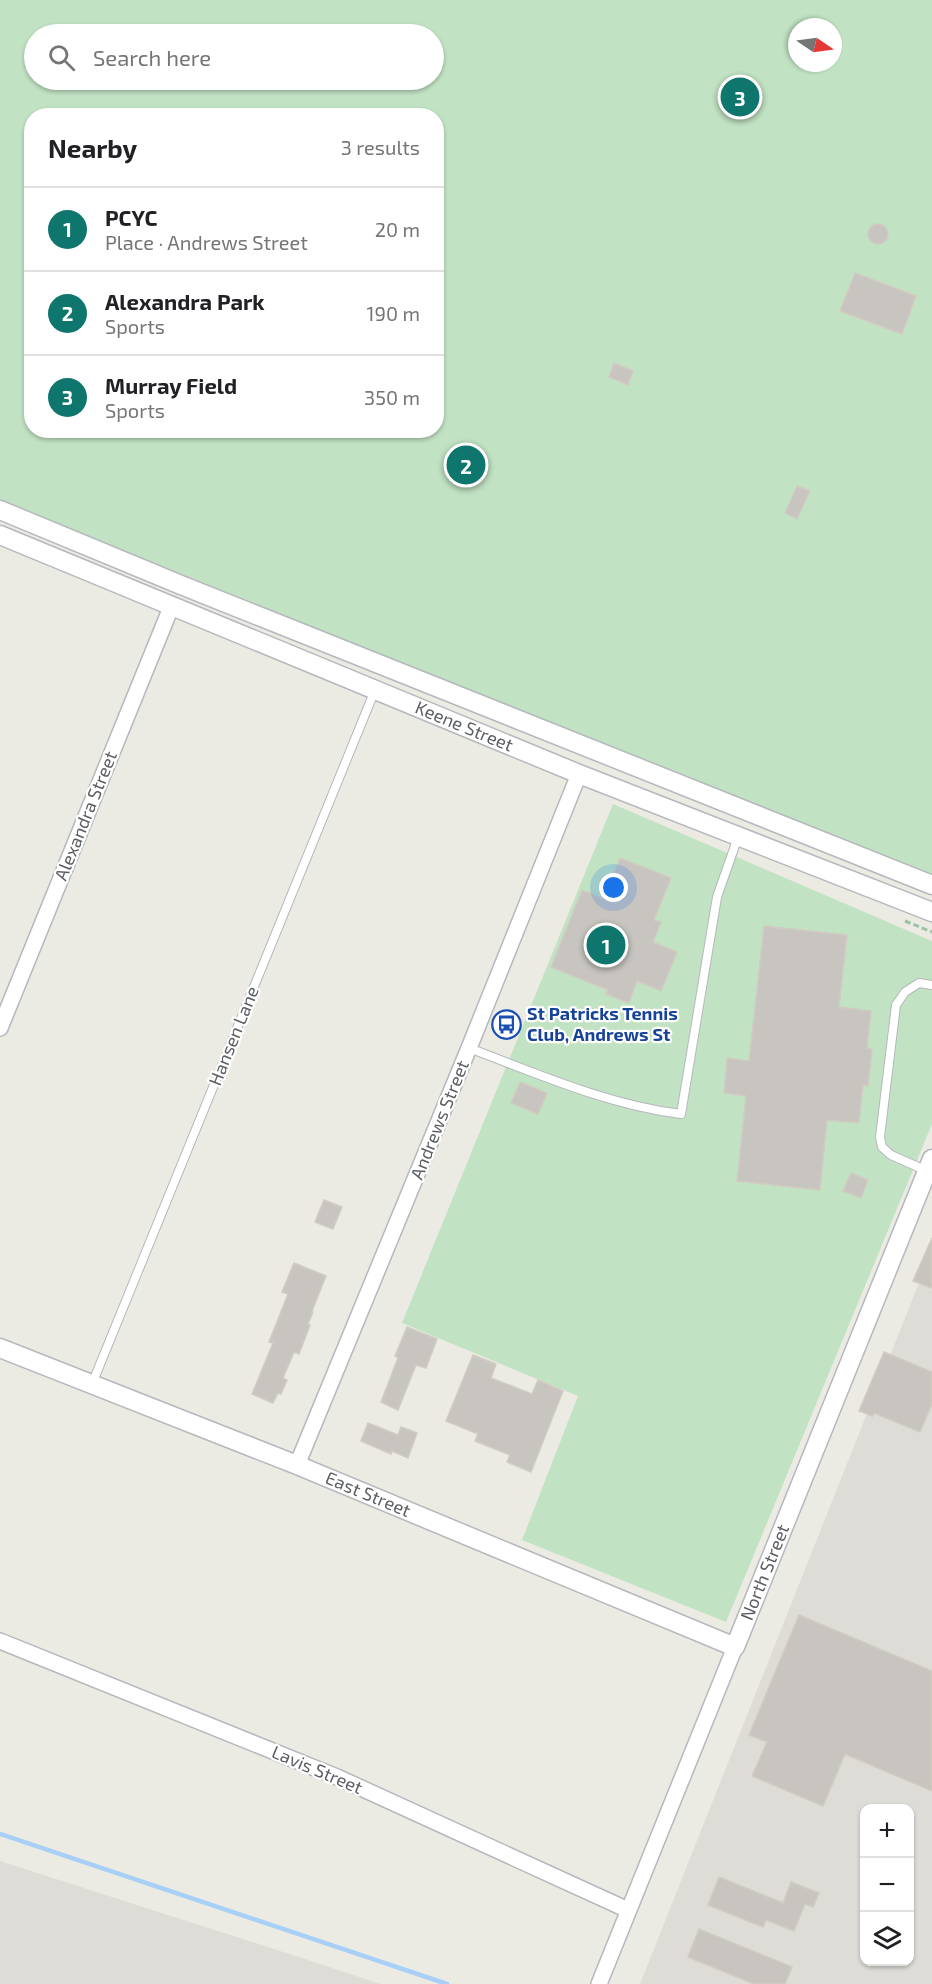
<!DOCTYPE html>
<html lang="en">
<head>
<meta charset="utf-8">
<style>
  body { margin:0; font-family:"Exo 2",sans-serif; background:#f2f2f2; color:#202124 }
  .controls { position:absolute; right:18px; bottom:18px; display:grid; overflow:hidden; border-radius:12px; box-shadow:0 2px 4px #0004 }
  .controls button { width:54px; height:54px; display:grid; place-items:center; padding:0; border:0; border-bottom:2px solid #e0e0e0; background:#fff; color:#202124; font:30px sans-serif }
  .compass { position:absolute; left:788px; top:18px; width:54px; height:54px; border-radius:50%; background:#fff; box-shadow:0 2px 4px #0004; rotate:103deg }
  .you { position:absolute; left:614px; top:888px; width:21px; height:21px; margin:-15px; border:4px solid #fff; border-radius:50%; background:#1a73e8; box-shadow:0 0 0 9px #1a73e833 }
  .badge { display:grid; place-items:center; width:39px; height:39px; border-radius:50%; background:#0f766e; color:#fff; font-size:20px; font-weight:700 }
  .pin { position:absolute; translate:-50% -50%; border:3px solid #fff; box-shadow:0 2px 6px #0006 }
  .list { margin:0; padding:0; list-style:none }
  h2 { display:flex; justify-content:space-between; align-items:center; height:78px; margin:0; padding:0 24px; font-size:26px }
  h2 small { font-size:20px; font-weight:400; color:#757577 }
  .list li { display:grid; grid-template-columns:39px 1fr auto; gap:18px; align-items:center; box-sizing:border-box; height:84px; padding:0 24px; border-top:2px solid #e0e0e0 }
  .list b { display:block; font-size:22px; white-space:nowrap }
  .list p { margin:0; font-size:20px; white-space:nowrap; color:#757577 }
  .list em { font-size:20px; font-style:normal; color:#757577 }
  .icon { flex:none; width:33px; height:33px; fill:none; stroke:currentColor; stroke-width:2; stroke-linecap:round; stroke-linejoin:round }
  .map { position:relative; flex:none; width:932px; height:1984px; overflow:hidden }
  .search { position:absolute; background:#fff; box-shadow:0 2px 4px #0004; left:24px; top:24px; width:420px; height:66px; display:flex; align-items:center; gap:15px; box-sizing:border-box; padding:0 21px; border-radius:33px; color:#757577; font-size:22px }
  .panel { position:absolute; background:#fff; box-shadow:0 2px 4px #0004; left:24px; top:108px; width:420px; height:330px; border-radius:24px }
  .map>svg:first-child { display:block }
  .industrial { fill:#dedcd7; fill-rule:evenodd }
  .green { fill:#c1e2c3; fill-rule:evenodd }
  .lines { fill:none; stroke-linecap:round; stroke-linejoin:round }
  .stream { stroke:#a8d0f6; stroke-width:4.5 }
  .building { fill:#c8c5c0; stroke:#d0ccc2; stroke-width:1.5 }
  .service-casing { stroke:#b5b8bc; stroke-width:10 }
  .minor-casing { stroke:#b5b8bc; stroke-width:18 }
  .tertiary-casing { stroke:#b5b8bc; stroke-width:21 }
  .path { stroke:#9cc2a9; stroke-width:3; stroke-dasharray:6 3; stroke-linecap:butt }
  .service { stroke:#fff; stroke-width:8 }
  .minor { stroke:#fff; stroke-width:15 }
  .tertiary { stroke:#fff; stroke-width:18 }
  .labels { text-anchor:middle; stroke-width:4.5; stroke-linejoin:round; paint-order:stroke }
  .street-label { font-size:18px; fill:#5b5e62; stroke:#fff }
  .transit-label { font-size:18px; font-weight:bold; fill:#164399; stroke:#fff; text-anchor:start }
</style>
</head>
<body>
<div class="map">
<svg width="932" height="1984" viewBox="0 0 932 1984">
  <rect width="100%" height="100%" fill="#ecebe3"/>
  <g class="industrial">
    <path d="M932 1250V1984H640ZM864 1808H910V1962H864Z"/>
    <polygon points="0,1861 268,1947 381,1984 0,1984"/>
  </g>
  <g class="green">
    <path d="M0 0H932V879L0 500ZM797 27H833V63H797ZM34 34H434V80H34ZM32 116H436V430H32Z"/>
    <polygon points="613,804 932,941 932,1124 726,1622 522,1540 578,1396 402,1323"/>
  </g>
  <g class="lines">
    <polyline class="stream" points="0,1834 447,1984"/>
  </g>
  <g class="building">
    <circle cx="878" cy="234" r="10"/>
    <polygon points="855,273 916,296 902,334 840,311"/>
    <polygon points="614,363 633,371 628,385 609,377"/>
    <polygon points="797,486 810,491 797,519 785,513"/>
    <polygon points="620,858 671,878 654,920 661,922 653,942 677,952 661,991 637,981 629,1003 606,994 608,990 551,967 582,890 604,899"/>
    <polygon points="764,926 847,935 839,1007 871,1011 867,1048 872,1049 868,1086 863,1085 859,1123 827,1120 820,1190 737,1181 746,1096 724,1093 727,1058 749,1061"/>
    <polygon points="520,1082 547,1093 538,1114 511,1103"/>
    <polygon points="851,1173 868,1180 861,1198 843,1191"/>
    <polygon points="324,1200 342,1207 333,1229 315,1222"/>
    <polygon points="932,1238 932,1288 913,1281"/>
    <polygon points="294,1263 326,1276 312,1311 313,1312 308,1324 310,1325 299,1354 294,1352 283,1378 287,1380 281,1394 278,1393 273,1403 252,1394 273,1343 269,1342 288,1294 282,1292"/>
    <polygon points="407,1327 437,1339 426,1368 416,1365 398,1410 381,1402 398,1358 395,1356"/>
    <polygon points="884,1352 932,1372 932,1404 920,1432 874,1413 873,1416 859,1411"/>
    <polygon points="473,1355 496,1364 491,1378 532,1394 538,1380 563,1391 531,1472 507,1462 510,1455 475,1441 478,1434 446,1421"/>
    <polygon points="368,1423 398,1435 401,1427 417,1433 408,1458 392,1451 391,1454 361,1441"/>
    <polygon points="799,1615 932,1671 932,1791 845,1754 823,1806 752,1776 767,1742 749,1735"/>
    <polygon points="719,1877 783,1903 791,1882 819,1893 813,1907 805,1904 794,1931 766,1920 763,1927 708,1905"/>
    <polygon points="699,1929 792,1967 785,1984 754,1984 688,1957"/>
  </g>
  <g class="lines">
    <defs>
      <g id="service">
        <path d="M469 1048C538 1074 608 1105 681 1114L717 897 738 837"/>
        <polyline points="927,1171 891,1155 882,1147 880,1137 896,1005 905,992 919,983 932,985"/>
        <polyline points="92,1384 375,690"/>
      </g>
      <g id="minor">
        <polyline points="0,1028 172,605"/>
        <polyline points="297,1465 469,1048 579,774"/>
        <polyline points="0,1641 337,1777 628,1910"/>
        <polyline points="599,1984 735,1647"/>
      </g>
      <g id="tertiary">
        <polyline points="0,510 181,585 932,885"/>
        <path id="s1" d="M0 535 579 774 932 912"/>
        <path id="s2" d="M0 1348 297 1465 735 1647 932 1159"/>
      </g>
    </defs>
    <use href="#service" class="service-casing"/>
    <use href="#minor" class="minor-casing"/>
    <use href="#tertiary" class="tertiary-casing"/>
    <polyline class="path" points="905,921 932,932"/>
    <use href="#service" class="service"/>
    <use href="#minor" class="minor"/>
    <use href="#tertiary" class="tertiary"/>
  </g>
  <defs>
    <symbol id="bus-ring" viewBox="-11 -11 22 22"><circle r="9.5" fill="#fff" stroke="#1a4fb4" stroke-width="1.5"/><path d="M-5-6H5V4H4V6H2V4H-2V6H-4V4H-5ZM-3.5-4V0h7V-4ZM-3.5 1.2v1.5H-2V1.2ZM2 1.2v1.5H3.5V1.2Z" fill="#1a4fb4"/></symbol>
  </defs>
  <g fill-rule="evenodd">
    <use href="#bus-ring" x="490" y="1008" width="33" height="33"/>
  </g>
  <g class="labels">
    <g class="street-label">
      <text dy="6" stroke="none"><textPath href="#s1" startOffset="502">Keene Street</textPath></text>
      <text transform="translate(86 816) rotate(-68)" y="6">Alexandra Street</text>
      <text transform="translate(234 1036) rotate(-68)" y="6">Hansen Lane</text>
      <text transform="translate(440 1120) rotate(-68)" y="6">Andrews Street</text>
      <text dy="6" stroke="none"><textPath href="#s2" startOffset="396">East Street</textPath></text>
      <text dy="6" stroke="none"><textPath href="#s2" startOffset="874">North Street</textPath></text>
      <text transform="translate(317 1770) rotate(23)" y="6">Lavis Street</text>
    </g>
    <g class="transit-label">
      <text x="527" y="1020">St Patricks Tennis<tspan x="527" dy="21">Club, Andrews St</tspan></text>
    </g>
  </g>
</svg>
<div class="controls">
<button>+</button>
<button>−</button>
<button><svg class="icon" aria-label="layers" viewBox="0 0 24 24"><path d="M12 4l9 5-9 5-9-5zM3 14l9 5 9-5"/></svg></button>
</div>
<svg class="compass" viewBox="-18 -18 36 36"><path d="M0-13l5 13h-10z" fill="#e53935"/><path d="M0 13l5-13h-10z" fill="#757577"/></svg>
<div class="you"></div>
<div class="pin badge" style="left:606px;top:945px">1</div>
<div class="pin badge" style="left:466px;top:465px">2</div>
<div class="pin badge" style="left:740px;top:97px">3</div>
<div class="search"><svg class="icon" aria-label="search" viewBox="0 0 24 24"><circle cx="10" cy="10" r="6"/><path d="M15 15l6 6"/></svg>Search here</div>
<section class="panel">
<h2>Nearby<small>3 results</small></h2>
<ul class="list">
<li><span class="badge">1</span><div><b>PCYC</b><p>Place · Andrews Street</p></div><em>20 m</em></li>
<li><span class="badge">2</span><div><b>Alexandra Park</b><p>Sports</p></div><em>190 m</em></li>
<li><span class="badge">3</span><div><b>Murray Field</b><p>Sports</p></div><em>350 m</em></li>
</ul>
</section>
</div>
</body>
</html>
